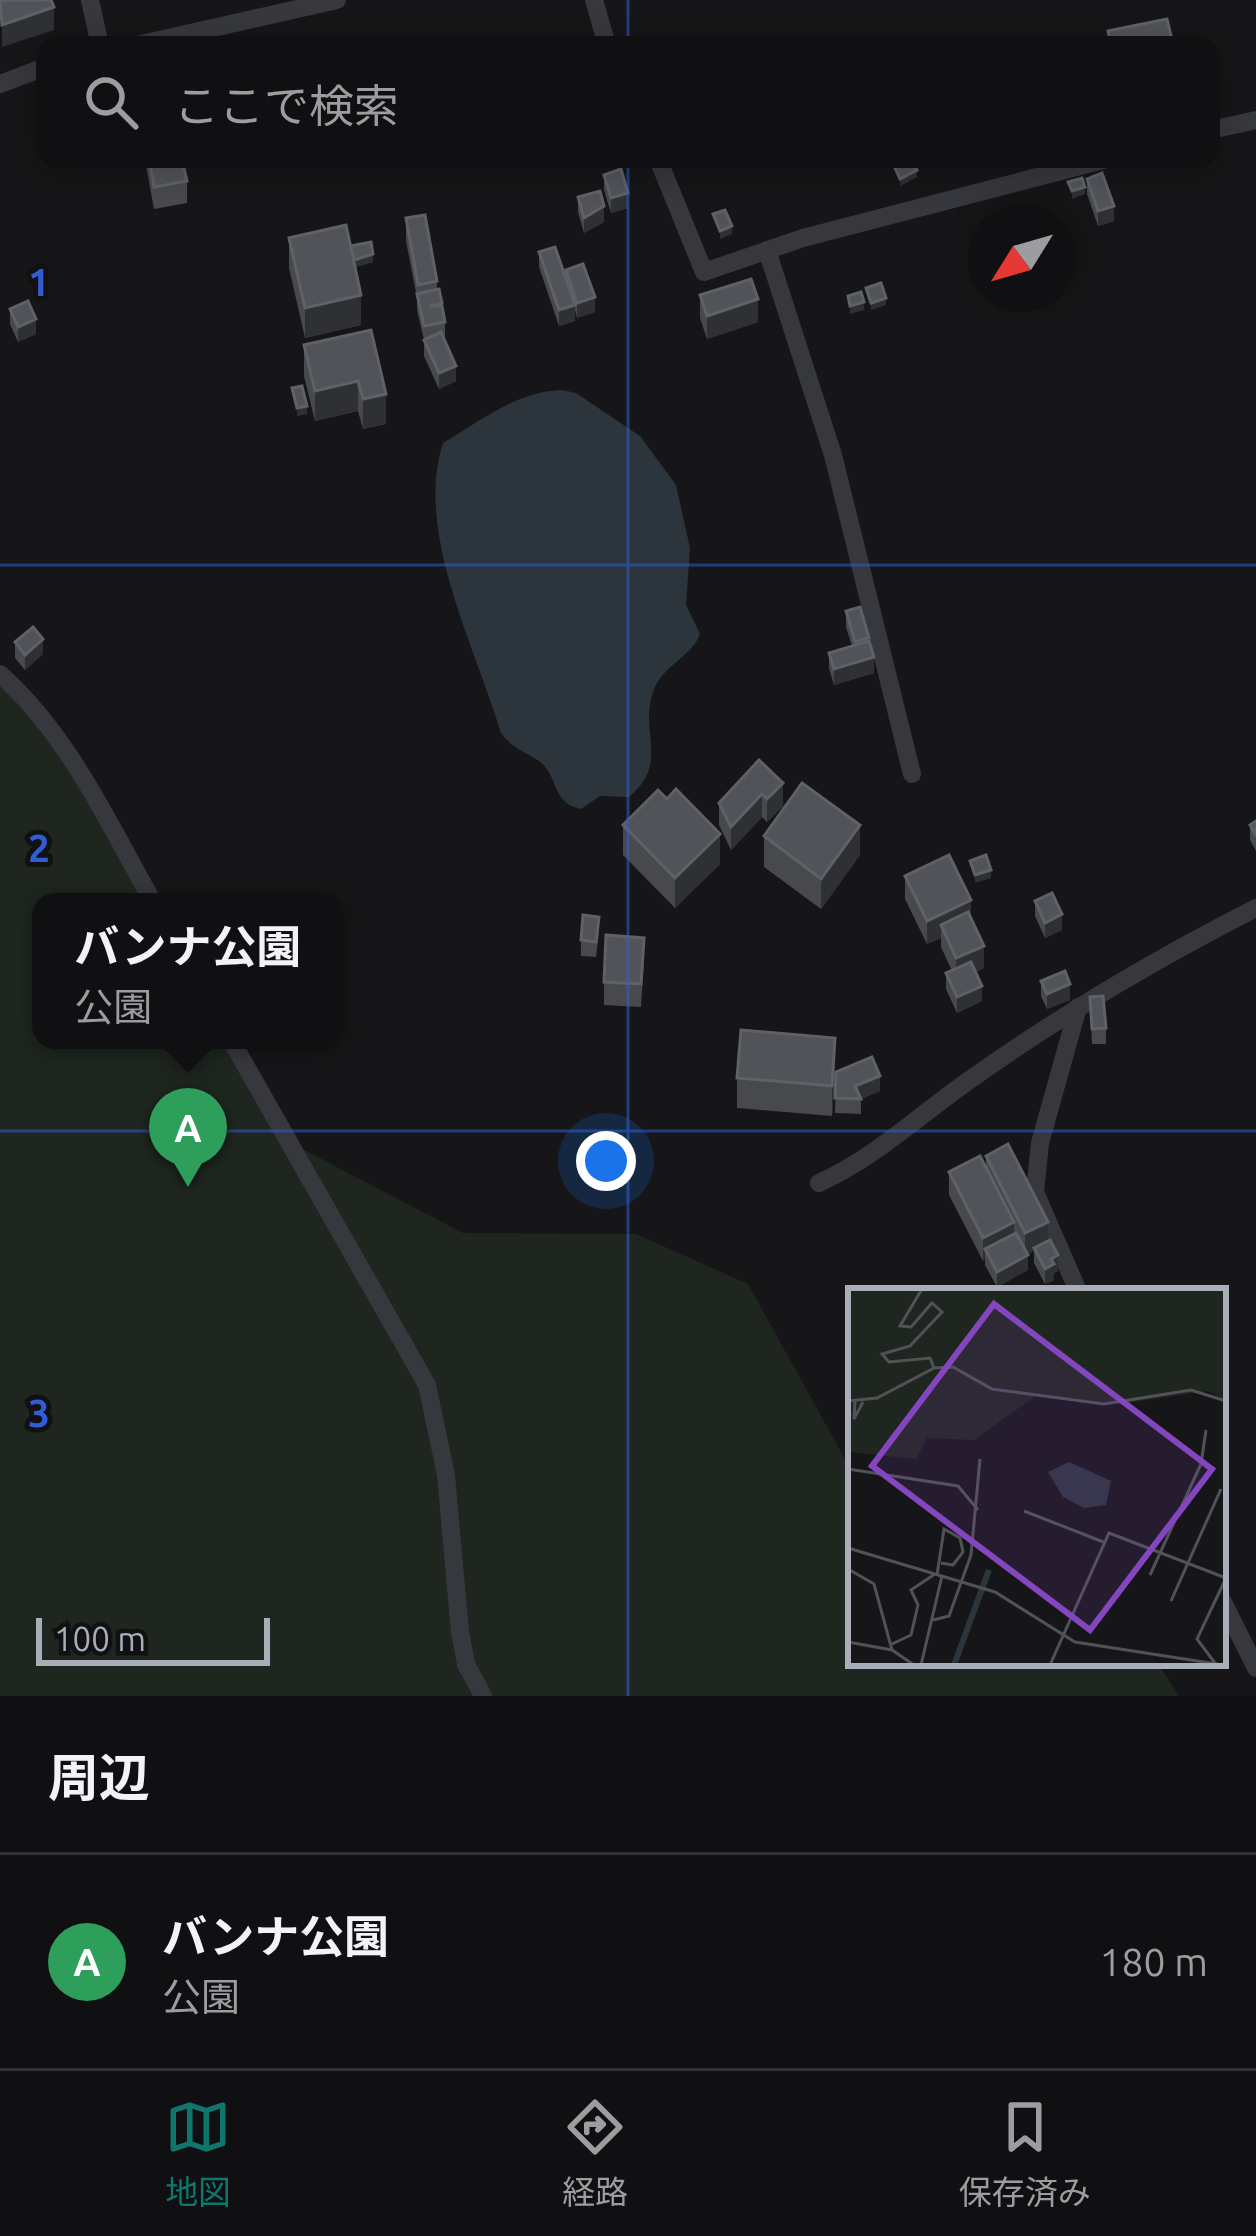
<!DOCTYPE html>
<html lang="ja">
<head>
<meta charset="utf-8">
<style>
  body { margin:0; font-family:Ubuntu,"Noto Sans JP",sans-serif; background:#1e1e20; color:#f1f3f6 }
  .compass { position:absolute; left:968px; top:204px; width:108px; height:108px; border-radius:50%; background:#101012; box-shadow:0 6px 30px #0003; rotate:233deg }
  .scale { position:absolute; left:36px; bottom:30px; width:234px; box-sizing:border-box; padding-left:12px; border:6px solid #a8adb8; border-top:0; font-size:33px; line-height:42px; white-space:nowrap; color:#a8adb8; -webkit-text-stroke:9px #111113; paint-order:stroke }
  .you { position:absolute; left:606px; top:1161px; width:42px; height:42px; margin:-30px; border:9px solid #fff; border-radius:50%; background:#1a73e8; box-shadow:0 0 0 18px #1a73e833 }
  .badge { display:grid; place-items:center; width:78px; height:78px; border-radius:50%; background:#0f766e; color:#fff; font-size:39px; font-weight:700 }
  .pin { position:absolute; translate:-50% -99px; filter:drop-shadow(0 3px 6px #0008) }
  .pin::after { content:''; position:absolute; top:63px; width:42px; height:36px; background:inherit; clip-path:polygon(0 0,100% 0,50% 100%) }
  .popup { position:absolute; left:32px; top:893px; width:312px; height:156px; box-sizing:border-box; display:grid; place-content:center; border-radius:24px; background:#101012; filter:drop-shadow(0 3px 9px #0005); font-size:39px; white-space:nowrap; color:#9c9d9f }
  .popup b { font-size:45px; color:#f1f3f6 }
  .popup::after { content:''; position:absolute; left:50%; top:100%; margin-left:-24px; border:24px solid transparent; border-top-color:#101012 }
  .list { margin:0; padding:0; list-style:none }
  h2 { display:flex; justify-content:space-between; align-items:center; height:156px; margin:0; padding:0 48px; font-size:51px }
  h2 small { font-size:39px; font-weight:400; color:#9c9d9f }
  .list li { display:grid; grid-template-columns:78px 1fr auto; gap:36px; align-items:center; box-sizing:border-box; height:216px; padding:0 48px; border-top:3px solid #303032 }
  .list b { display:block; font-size:45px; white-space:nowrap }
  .list p { margin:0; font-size:39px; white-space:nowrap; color:#9c9d9f }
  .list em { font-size:39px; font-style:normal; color:#9c9d9f }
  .icon { flex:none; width:66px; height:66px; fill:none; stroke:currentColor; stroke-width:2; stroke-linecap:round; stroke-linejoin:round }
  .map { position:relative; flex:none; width:1256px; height:1696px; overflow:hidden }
  .search { position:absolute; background:#101012; box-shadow:0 6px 30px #0003; left:36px; right:36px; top:36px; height:132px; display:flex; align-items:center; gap:30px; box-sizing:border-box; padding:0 42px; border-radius:24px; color:#9c9d9f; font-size:45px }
  .sheet { height:372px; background:#101012 }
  nav { display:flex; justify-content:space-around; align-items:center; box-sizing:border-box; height:168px; border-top:3px solid #303032; background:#101012; font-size:33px; color:#9c9d9f }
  nav a { display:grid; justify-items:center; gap:6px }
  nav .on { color:#0f766e }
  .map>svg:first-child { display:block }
  .green { fill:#1e261f }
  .water { fill:#2c353c }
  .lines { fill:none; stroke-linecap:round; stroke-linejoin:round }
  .minor { stroke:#37383d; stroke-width:18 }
  .wall { fill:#47494d }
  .shaded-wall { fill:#2f3033 }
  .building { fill:#525359; stroke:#5f6168; stroke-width:3 }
  .grid { fill:none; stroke:#325cd3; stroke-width:3; stroke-opacity:0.55 }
  .inset-river { fill:none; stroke:#2c353c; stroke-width:6 }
  .inset-road { fill:none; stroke:#505258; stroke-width:3 }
  .view { fill:#8446be; fill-opacity:0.15; stroke:#8446be; stroke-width:6 }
  .inset-edge { fill:none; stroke:#a8adb8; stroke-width:6 }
  .grid-label { font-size:39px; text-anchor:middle; font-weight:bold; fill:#325cd3; stroke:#111113; stroke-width:10; stroke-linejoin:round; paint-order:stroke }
</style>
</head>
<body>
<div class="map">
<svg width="1256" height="1696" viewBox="0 0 1256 1696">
  <rect width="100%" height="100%" fill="#161618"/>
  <polygon class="green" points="0,674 19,691 153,902 41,902 41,1040 231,1040 287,1141 463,1233 636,1234 748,1284 851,1470 851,1663 1158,1663 1179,1696 0,1696"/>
  <path class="water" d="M562 390 576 393 640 436 676 485 690 548 686 605 700 634C692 657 662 665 653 692 639 734 670 763 629 797L600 796 581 809C550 802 560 777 539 761 524 751 513 749 501 733 476 648 414 532 443 443 479 422 517 391 562 390Z"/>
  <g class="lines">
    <g class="minor">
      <polyline points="90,0 100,45"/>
      <polyline points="594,0 607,45"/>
      <polyline points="137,45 337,0"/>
      <polyline points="0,84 45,67"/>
      <polyline points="1211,130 1256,120"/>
      <polyline points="658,159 704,272 803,238 1107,159"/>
      <polyline points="767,250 833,455 912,774"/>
      <path d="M0 674C68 734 109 824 153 902"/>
      <polyline points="1078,1007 1040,1143 1035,1192 1078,1291"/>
      <polyline points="231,1040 427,1385 446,1475 460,1632 466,1664 483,1696"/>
      <path d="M819 1183C876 1157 919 1115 971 1079 1061 1015 1158 958 1256 908"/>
      <polyline points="1223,1602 1256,1668"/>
    </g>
  </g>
  <g class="wall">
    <polygon points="182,159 187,181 187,203 154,209 145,160"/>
    <polygon points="604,175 628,208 611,213 604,190"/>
    <polygon points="1087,179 1114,221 1098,226 1087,194"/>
    <polygon points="578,197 604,222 584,233 578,212"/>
    <polygon points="406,218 437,281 437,290 442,303 445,322 445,338 443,338 456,381 439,389 424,356 424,340 417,310 417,298 406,241"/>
    <polygon points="289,238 351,246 373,262 355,267 361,325 305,338 289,268"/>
    <polygon points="539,252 566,280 566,270 595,312 577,318 575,310 575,321 559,326 539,267"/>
    <polygon points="700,295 758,322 707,339 700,318"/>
    <polygon points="10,309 36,334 18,342 10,324"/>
    <polygon points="371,330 386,424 363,429 358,411 315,421 304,376 304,345"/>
    <polygon points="846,611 869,641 874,673 834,685 829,668 829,653 852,646 846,627"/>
    <polygon points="15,642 43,654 25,670 15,658"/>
    <polygon points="759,760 783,806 767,822 762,817 731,850 719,825 719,803"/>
    <polygon points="1256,821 1256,851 1250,840 1250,825"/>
    <polygon points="623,825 720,864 675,908 623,855"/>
    <polygon points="764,836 860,855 821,909 764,867"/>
    <polygon points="905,876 971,917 984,968 976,972 982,1001 957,1013 946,989 946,973 952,971 941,947 941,938 927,944 905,899"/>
    <polygon points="1035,901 1062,930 1045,938 1035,916"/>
    <polygon points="599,932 596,957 581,956 581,940"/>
    <polygon points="644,960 641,1007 604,1005 604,982"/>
    <polygon points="1041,981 1070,1000 1047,1009 1041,996"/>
    <polygon points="1090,997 1106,1028 1106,1044 1092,1044"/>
    <polygon points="835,1068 832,1116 737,1108 737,1078"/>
    <polygon points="836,1072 880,1091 861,1099 861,1114 835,1113"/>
    <polygon points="986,1156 1048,1241 1058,1271 1054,1273 1054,1280 1045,1284 1034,1263 1034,1251 1028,1254 1028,1270 997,1287 985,1265 985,1259 983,1261 949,1195 949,1172 986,1167"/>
  </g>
  <g class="shaded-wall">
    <polygon points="54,7 54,30 2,47 2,25"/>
    <polygon points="917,170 917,177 900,186 900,179"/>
    <polygon points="1085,187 1085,194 1072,199 1072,191"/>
    <polygon points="628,193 628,208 611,213 611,198"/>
    <polygon points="604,206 604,222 584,233 584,218"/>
    <polygon points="1114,206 1114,221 1098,226 1098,211"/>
    <polygon points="732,226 732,234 720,239 720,231"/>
    <polygon points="373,254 373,262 351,268 351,261"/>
    <polygon points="361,295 361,325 305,338 305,308"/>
    <polygon points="595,297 595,312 577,318 577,303"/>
    <polygon points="886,298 886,305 871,310 871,303"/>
    <polygon points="758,299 758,322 707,339 707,316"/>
    <polygon points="864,302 864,310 850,314 850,306"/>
    <polygon points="575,305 575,321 559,326 559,310"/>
    <polygon points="36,319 36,334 18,342 18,327"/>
    <polygon points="456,366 456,381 439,389 439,373"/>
    <polygon points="358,381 358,411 315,421 315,391"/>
    <polygon points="386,394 386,424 363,429 363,399"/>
    <polygon points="307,406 307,414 297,416 297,408"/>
    <polygon points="43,639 43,654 25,670 25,655"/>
    <polygon points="874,657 874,673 834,685 834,669"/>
    <polygon points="783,783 783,806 767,822 767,799"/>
    <polygon points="762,794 762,817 731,850 731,827"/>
    <polygon points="860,825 860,855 821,909 821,879"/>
    <polygon points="720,834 720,864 675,908 675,878"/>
    <polygon points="991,870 991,878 975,883 975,875"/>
    <polygon points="971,900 971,923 941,925 941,938 927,944 927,921"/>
    <polygon points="1062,914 1062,930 1045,938 1045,923"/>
    <polygon points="984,946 984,968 956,981 956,958"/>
    <polygon points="1070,984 1070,1000 1047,1009 1047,994"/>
    <polygon points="982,986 982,1001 957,1013 957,997"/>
    <polygon points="835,1038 835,1068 832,1116 832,1086"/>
    <polygon points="880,1076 880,1091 861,1099 855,1086"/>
    <polygon points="1014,1222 1014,1245 985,1249 985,1259 983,1261 983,1238"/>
    <polygon points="1048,1222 1048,1244 1025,1256 1025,1233"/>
    <polygon points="1028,1255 1028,1270 997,1287 997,1272"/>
    <polygon points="1058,1255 1058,1271 1054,1273 1054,1280 1045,1284 1045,1269 1051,1259"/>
  </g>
  <g class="building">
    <polygon points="0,0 51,0 54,7 2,25"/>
    <polygon points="1167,19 1173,44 1111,45 1108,31"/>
    <polygon points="149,159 182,159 187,181 154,187"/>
    <polygon points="909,159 912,159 917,170 900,179 894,166"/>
    <polygon points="621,169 628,193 611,198 604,175"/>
    <polygon points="1102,173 1114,206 1098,211 1087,179"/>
    <polygon points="1082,178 1085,187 1072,191 1068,182"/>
    <polygon points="600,191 604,206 584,218 578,197"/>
    <polygon points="725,210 732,226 720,231 713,214"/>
    <polygon points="425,215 437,281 418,285 406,218"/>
    <polygon points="346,225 361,295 305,308 289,238"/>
    <polygon points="371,242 373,254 354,260 351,246"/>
    <polygon points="555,247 575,305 559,310 539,252"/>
    <polygon points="583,264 595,297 577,303 566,270"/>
    <polygon points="751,279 758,299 707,316 700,295"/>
    <polygon points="881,283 886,298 871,303 866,288"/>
    <polygon points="439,289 442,303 430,306 442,306 445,322 424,326 417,294"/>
    <polygon points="861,292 864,302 850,306 848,296"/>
    <polygon points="28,301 36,319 18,327 10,309"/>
    <polygon points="371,330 386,394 363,399 358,381 315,391 304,345"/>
    <polygon points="441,332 456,366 439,373 424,340"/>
    <polygon points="302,386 307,406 297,408 292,388"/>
    <polygon points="860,607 869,638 855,642 846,611"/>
    <polygon points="33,627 43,639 25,655 15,642"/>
    <polygon points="869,641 874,657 834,669 829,653"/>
    <polygon points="759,760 783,783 767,799 762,794 731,827 719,803"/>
    <polygon points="802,783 860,825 821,879 764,836"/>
    <polygon points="676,789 720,834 675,878 623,825 658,790 667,799"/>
    <polygon points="1256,821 1256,836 1250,825"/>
    <polygon points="949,855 971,900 927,921 905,876"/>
    <polygon points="986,855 991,870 975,875 970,861"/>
    <polygon points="1052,893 1062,914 1045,923 1035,901"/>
    <polygon points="968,912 984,946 956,958 941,925"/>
    <polygon points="583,915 599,917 596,942 581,940"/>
    <polygon points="606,935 644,938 641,984 604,982"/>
    <polygon points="971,962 982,986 957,997 946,973"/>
    <polygon points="1065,971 1070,984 1047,994 1041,981"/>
    <polygon points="1103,996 1106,1028 1092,1029 1090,997"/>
    <polygon points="741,1030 835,1038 832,1086 737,1078"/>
    <polygon points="872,1057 880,1076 855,1086 861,1099 835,1098 836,1072"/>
    <polygon points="1008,1144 1048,1222 1025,1233 986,1156"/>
    <polygon points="980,1156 1014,1222 983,1238 949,1172"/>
    <polygon points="1016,1233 1028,1255 997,1272 985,1249"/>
    <polygon points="1050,1240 1058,1255 1051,1259 1054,1264 1045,1269 1034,1248"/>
  </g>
  <path class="grid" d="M628 0V45M628 159V1696M0 565H1256M0 1131H1256"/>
  <g transform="translate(848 1288)">
    <rect width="378" height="378" fill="#161618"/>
    <path d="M0 1H378V113L360 103 273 116 189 107 126 152 79 150 68 171 0 164Z" fill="#1e261f"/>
    <path d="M221 174 263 193 258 217 236 220 215 209 200 184Z" fill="#2c353c"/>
    <path class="inset-river" d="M106 377 141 282"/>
    <path class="inset-road" d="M86 80 105 79 144 101 256 116 343 102 378 113M0 113 29 110 86 80 82 70 41 74 34 66 62 58 94 24 84 15 63 39 52 38 74 1M7 114 6 131 15 114M0 181 110 198 130 222M176 223 258 255M0 260 147 304 227 354 375 377M0 281 26 296 44 362M89 287 96 241 112 250 115 264 105 277 93 275M302 287 353 176 358 142M323 313 373 201M85 332 101 328 123 267 132 171M0 354 44 362 66 377M44 356 63 347 70 317 63 302 87 286M367 375 349 351 378 290M73 377 94 288M202 377 261 245 378 290"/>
    <path class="view" d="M146 16 364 181 242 342 24 178Z"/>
    <rect width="378" height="378" class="inset-edge"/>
  </g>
  <g class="grid-label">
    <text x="39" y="296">1</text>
    <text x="39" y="862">2</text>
    <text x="39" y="1427">3</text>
  </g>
</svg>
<svg class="compass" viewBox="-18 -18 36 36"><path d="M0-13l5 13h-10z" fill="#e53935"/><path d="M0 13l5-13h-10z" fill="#9c9d9f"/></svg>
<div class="scale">100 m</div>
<div class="you"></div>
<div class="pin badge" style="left:188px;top:1187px;background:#2e9e5b">A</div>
<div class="popup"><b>バンナ公園</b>公園</div>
<div class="search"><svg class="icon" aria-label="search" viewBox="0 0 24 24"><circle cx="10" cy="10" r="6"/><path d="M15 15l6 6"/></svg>ここで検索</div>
</div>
<section class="sheet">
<h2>周辺<small></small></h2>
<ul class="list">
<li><span class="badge" style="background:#2e9e5b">A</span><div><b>バンナ公園</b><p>公園</p></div><em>180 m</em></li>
</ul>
</section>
<nav>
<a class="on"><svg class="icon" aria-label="map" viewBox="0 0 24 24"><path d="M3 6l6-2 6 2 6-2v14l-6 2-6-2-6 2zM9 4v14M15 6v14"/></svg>地図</a>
<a><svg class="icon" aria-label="directions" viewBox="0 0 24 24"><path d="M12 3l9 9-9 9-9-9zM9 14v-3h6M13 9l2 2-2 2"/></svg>経路</a>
<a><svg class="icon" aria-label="saved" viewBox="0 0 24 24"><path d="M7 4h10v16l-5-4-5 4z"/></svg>保存済み</a>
</nav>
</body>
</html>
